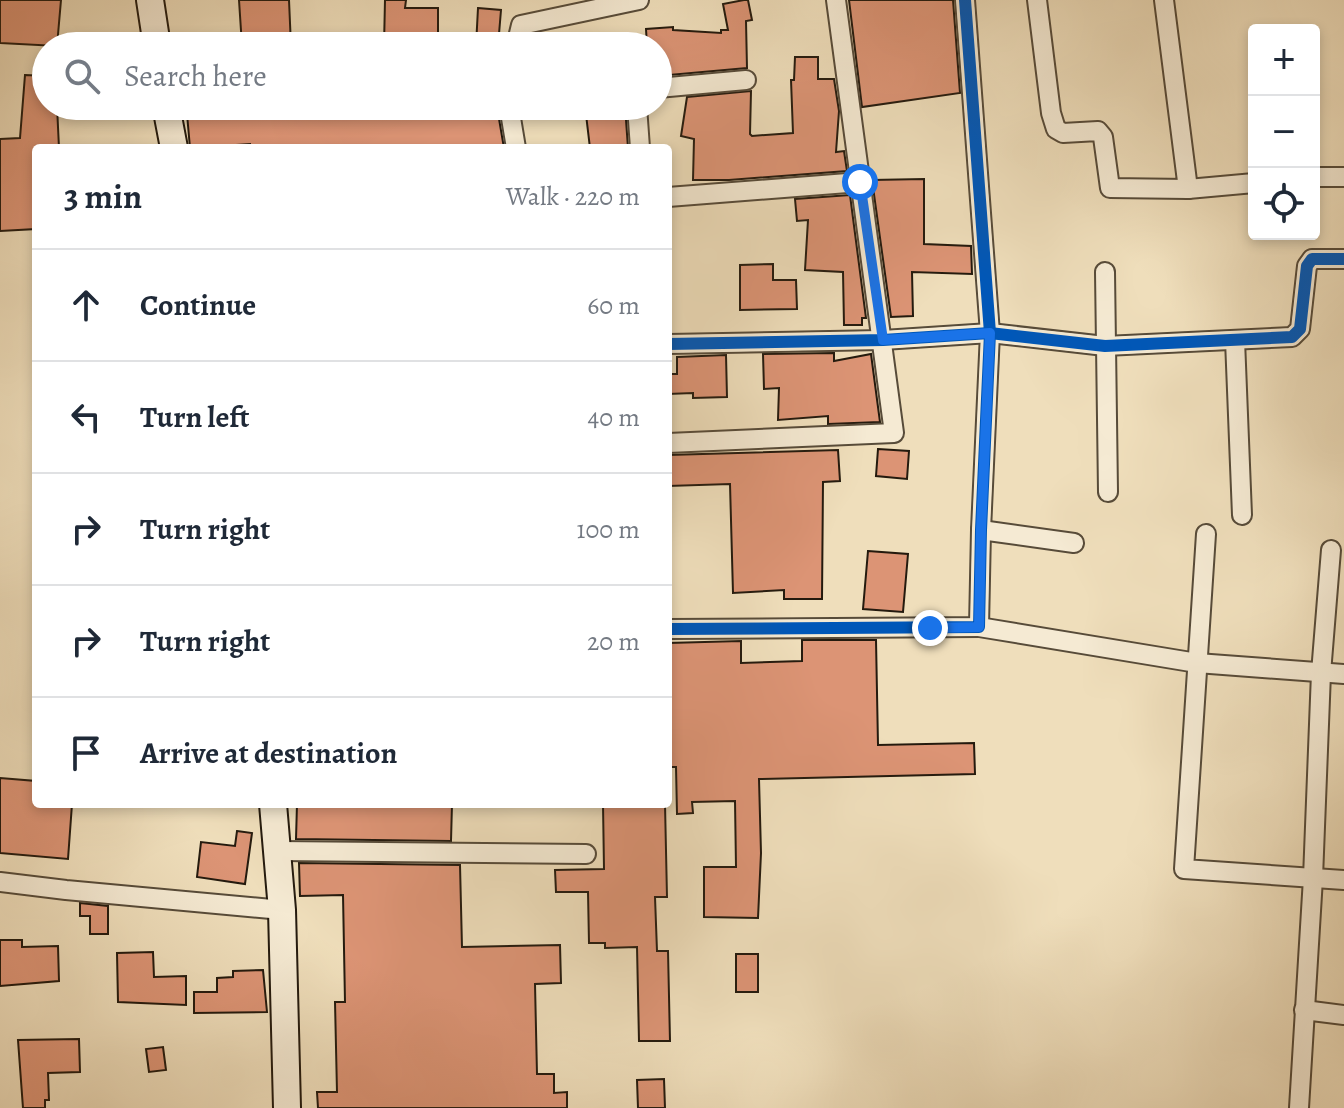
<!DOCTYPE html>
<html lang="en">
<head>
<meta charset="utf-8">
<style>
  body { margin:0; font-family:Alegreya,serif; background:#f6f6f7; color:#1f2937 }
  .controls { position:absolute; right:24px; top:24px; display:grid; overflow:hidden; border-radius:8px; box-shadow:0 4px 12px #0003 }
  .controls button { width:72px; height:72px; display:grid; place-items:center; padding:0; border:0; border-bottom:2px solid #e0e1e3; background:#fff; color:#1f2937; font:40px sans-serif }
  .stop { position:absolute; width:24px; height:24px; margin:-18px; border:6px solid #1a73e8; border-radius:50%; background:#fff }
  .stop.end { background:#1a73e8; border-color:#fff; box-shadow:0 2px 8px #0008 }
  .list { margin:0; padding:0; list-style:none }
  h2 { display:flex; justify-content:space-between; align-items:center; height:104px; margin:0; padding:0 32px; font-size:34px }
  h2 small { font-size:26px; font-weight:400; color:#747a83 }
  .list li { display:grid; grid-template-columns:52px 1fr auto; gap:24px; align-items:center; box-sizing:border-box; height:112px; padding:0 32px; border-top:2px solid #e0e1e3 }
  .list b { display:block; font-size:30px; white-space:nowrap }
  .list em { font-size:26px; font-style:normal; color:#747a83 }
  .icon { flex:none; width:44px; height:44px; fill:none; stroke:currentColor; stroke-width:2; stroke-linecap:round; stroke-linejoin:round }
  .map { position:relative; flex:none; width:1344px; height:1108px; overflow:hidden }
  .search { position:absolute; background:#fff; box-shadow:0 4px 12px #0003; left:32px; top:32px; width:640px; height:88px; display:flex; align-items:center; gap:20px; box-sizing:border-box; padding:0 28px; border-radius:44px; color:#747a83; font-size:30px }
  .panel { position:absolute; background:#fff; box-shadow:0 4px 12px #0003; left:32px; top:144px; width:640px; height:664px; border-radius:8px }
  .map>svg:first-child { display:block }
  .building { fill:#dc9475; stroke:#241a0e; stroke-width:2 }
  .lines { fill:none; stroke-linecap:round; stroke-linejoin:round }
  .street-casing { stroke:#574b39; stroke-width:22 }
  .secondary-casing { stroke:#241a0e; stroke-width:30 }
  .street { stroke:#f5ead3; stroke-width:18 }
  .secondary { stroke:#f5ead3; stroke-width:26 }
  .cycleway-casing { stroke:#f5ead3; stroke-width:17 }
  .cycleway { stroke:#0057b8; stroke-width:12 }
  .route { stroke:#1a73e8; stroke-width:10 }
</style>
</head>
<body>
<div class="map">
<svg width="1344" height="1108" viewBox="0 0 1344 1108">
  <rect width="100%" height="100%" fill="#efdebb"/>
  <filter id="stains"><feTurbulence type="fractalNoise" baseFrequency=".0025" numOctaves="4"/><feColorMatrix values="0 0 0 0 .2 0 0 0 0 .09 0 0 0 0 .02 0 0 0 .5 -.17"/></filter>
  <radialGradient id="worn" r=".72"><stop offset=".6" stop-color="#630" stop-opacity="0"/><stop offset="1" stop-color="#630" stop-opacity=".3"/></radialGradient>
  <g class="building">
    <polygon points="0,0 61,0 57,46 0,43"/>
    <polygon points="239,0 289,0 291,46 242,46"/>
    <polygon points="385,0 406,0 405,8 438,8 438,46 384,46"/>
    <polygon points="744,0 748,0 752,20 746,21 747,68 658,76 658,46 647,46 646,29 673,27 673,30 721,33 721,30 728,30 723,4"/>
    <polygon points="849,0 953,0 960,93 862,107"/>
    <polygon points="478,8 501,10 498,46 476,46"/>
    <polygon points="795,57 818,57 818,79 834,79 839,111 836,152 844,151 847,171 729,180 693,180 694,139 681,136 687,97 751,91 750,134 752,136 793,133 791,80 794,80"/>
    <polygon points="25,75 46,76 46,106 57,106 59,148 36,148 36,229 0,231 0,139 20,138"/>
    <polygon points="359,106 398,106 398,111 497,107 504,148 292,148 292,145 250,148 250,144 190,148 187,114 240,110 241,119 291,115 291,119 359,114"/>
    <polygon points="585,106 625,106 628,148 590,148"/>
    <polygon points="924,179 924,244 971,246 972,274 912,272 913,316 891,317 872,180"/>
    <polygon points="850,195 866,318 862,318 862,325 844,325 843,272 805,270 808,220 797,221 795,199"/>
    <polygon points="773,264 773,280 796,280 797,309 740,310 740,265"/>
    <polygon points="834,353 834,361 871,354 880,422 828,424 828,416 778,420 779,388 764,389 763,354"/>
    <polygon points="726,355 727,397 693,398 693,393 668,394 668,374 677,374 677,357"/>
    <polygon points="878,449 909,451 907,479 876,476"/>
    <polygon points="838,450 840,481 823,482 822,599 784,599 784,590 733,593 730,484 668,486 668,455"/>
    <polygon points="868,551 908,554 903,612 863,609"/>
    <polygon points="802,640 876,640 878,745 974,743 975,774 759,779 761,853 758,918 704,917 704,867 736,867 735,801 692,802 693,813 677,814 676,767 668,767 668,643 741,641 741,663 802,661"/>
    <polygon points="0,778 36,781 36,804 72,804 68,859 0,853"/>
    <polygon points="297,804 452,804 451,841 296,839"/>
    <polygon points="603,804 665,804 667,897 655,897 657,951 668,951 670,1041 639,1041 637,947 605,948 605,943 589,943 588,892 556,892 555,870 604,869"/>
    <polygon points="237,831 252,833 245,884 197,877 201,842 235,846"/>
    <polygon points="299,863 460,865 462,947 560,945 561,983 535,984 537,1074 554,1074 554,1093 567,1092 567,1108 318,1108 317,1092 337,1092 335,1002 345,1002 343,895 300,896"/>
    <polygon points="80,903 108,906 108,934 90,934 90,916 80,916"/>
    <polygon points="0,940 22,940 22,947 58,946 59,981 0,986"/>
    <polygon points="153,952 154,977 186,976 186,1005 118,1002 117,953"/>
    <rect x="736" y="954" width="22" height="38"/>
    <polygon points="263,970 267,1012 194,1013 194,992 217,992 217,978 233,977 233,971"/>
    <polygon points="79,1039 80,1072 48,1073 49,1100 45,1100 45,1108 23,1108 18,1040"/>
    <polygon points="163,1047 166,1070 149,1072 146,1049"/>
    <polygon points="664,1079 665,1108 638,1108 637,1080"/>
  </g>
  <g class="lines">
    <defs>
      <g id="street">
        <polyline points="1037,0 1051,113 1056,129 1063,133 1098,131 1103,137 1110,188 1188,189 1164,0"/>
        <polyline points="516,46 521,25 639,0"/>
        <polyline points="658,88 746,80"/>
        <polyline points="509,106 516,148"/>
        <polyline points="637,106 640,148"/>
        <polyline points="1314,177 1344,177"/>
        <polyline points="1188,189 1254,183"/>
        <polyline points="668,197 860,182"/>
        <polyline points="1105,272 1108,492"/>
        <polyline points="1235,340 1242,515"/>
        <polyline points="668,344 883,340 990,333 1105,346 1292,337 1300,329 1307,266 1312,259 1344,259"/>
        <polyline points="668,443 894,433 836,0"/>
        <polyline points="981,530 1074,543"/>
        <polyline points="1206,534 1184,869 1344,880"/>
        <polyline points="979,627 1197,663 1344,674"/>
        <polyline points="668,629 979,627 981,530 990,333 965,0"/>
        <polyline points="278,851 586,854"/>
        <polyline points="0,882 66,890 282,910"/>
        <polyline points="1304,1010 1344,1015"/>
        <polyline points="1299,1108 1313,878 1321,673 1331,550"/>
      </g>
      <g id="secondary">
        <polyline points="150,0 157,46"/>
        <polyline points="166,106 174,148"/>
        <polyline points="273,804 282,910 287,1108"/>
      </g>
    </defs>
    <use href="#street" class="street-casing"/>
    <use href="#secondary" class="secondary-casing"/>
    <use href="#street" class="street"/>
    <use href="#secondary" class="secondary"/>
    <defs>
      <g id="cycleway">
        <polyline points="668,344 883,340 990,333 1105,346 1292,337 1300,329 1307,266 1312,259 1344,259"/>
        <polyline points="668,629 979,627 981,530 990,333 965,0"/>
      </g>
    </defs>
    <use href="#cycleway" class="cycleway-casing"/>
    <use href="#cycleway" class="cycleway"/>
  </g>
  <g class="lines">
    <polyline class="route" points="860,182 883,340 990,333 981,530 979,627 930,628"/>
  </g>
  <rect width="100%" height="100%" filter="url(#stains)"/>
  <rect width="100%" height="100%" fill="url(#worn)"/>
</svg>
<div class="controls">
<button>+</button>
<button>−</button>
<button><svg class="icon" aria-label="locate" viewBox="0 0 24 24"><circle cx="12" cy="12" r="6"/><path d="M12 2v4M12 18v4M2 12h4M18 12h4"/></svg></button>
</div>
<div class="stop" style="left:860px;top:182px"></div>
<div class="stop end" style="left:930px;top:628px"></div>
<div class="search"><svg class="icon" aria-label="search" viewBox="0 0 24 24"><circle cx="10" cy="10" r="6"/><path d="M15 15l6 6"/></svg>Search here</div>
<section class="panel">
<h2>3 min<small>Walk · 220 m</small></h2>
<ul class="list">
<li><svg class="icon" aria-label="ahead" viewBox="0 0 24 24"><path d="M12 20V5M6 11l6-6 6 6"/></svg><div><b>Continue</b></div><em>60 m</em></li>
<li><svg class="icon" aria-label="left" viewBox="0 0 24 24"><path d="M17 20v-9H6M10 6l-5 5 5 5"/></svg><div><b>Turn left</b></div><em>40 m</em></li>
<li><svg class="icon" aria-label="right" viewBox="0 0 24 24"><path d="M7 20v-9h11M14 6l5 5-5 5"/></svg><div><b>Turn right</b></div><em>100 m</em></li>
<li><svg class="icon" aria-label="right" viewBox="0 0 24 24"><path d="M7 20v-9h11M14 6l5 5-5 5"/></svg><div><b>Turn right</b></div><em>20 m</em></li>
<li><svg class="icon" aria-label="arrive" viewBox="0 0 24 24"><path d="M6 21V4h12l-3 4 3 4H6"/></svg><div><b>Arrive at destination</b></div></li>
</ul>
</section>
</div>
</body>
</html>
